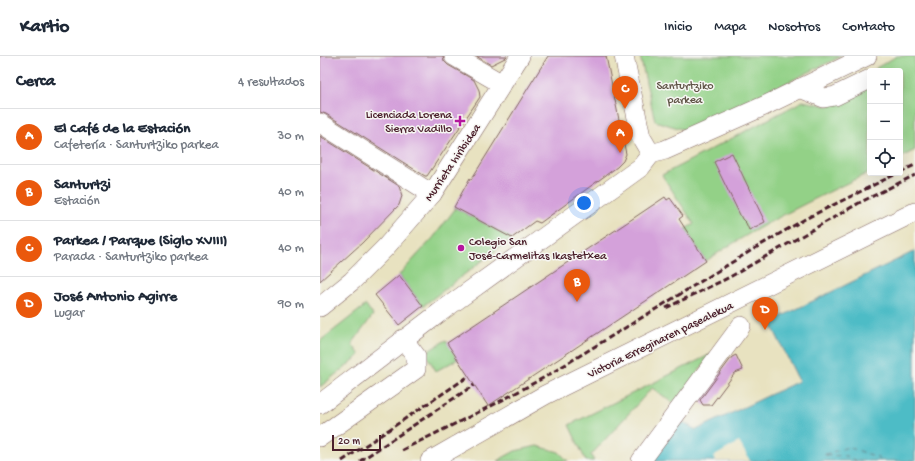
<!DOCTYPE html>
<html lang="es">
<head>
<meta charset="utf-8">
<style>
  body { margin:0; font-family:"Gochi Hand",sans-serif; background:#f6f6f7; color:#1f2937 }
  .controls { position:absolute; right:12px; top:12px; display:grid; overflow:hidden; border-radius:4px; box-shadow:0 4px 16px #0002 }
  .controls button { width:36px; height:36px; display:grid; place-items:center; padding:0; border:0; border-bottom:1px solid #e0e1e3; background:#fff; color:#1f2937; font:20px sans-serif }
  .scale { position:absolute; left:12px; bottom:10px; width:49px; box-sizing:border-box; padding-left:4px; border:2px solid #4a1f2b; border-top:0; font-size:11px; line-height:14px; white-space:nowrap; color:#4a1f2b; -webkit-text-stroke:3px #f6f6f2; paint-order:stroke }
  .you { position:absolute; left:264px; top:147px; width:14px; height:14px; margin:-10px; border:3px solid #fff; border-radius:50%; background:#1a73e8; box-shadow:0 0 0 6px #1a73e833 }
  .badge { display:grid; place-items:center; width:26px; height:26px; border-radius:50%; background:#ea580c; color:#fff; font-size:13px; font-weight:700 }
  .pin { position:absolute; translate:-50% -33px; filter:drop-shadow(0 1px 2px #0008) }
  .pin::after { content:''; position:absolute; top:21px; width:14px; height:12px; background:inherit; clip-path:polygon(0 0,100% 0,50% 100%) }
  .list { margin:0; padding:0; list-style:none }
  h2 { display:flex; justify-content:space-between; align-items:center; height:52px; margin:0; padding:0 16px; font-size:17px }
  h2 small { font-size:13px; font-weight:400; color:#747a83 }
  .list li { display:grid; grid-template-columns:26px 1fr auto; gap:12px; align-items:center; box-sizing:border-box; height:56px; padding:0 16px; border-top:1px solid #e0e1e3 }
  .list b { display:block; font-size:15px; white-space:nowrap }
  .list p { margin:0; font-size:13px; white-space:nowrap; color:#747a83 }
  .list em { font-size:13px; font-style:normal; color:#747a83 }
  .icon { flex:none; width:22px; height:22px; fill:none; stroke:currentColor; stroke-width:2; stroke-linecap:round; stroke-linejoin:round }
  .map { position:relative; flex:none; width:595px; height:405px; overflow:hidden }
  header { display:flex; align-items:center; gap:24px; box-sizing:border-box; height:56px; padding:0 20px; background:#fff; border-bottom:1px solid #e0e1e3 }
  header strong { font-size:19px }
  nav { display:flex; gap:22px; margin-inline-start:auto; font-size:14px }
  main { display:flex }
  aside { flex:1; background:#fff }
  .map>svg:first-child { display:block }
  .green { fill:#93d187; stroke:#6e7859 }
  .water { fill:#4ebcc6; stroke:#4c6e78 }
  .pier { fill:#e8e2c0 }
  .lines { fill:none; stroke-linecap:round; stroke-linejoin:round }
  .ferry { stroke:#4b5661; stroke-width:1; stroke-dasharray:5 4; stroke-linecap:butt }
  .building { fill:#d4a1da }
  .minor-casing { stroke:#81635f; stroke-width:20 }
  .minor { stroke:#fff; stroke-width:19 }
  .rail { stroke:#4a1f2b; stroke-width:3; stroke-dasharray:6 3; stroke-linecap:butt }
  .poi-dot { fill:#b5179e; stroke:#f6f6f2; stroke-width:1.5 }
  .labels { text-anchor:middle; stroke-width:3; stroke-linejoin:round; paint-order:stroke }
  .park-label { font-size:12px; fill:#605447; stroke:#f6f6f2 }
  .poi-label { font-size:12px; fill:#4a1f2b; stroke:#f6f6f2; text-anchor:end }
  .street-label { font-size:12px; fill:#4a1f2b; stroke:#f6f6f2 }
</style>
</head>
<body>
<header>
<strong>Kartio</strong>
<nav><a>Inicio</a><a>Mapa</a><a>Nosotros</a><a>Contacto</a></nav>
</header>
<main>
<aside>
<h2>Cerca<small>4 resultados</small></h2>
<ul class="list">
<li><span class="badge">A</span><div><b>El Café de la Estación</b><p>Cafetería · Santurtziko parkea</p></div><em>30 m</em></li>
<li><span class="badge">B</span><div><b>Santurtzi</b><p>Estación</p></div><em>40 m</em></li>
<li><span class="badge">C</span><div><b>Parkea / Parque (Siglo XVIII)</b><p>Parada · Santurtziko parkea</p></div><em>40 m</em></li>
<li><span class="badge">D</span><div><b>José Antonio Agirre</b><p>Lugar</p></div><em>90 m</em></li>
</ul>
</aside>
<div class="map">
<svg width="595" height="405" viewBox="0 0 595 405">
  <rect width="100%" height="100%" fill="#f6f6f2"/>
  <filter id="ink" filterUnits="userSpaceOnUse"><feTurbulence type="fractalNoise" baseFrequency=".025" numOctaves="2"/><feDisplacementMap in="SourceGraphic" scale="8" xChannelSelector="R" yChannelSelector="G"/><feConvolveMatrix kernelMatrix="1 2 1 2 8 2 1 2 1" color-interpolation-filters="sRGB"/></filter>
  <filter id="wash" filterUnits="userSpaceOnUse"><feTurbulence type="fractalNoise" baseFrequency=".012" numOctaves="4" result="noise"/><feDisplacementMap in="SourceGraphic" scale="16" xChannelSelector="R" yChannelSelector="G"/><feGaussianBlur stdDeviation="0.9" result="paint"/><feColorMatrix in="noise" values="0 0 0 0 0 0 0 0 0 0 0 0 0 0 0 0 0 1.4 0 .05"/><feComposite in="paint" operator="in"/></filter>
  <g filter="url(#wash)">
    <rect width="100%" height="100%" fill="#e8e2c0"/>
    <g class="green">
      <polygon points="320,0 522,0 368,75 335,65"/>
      <polygon points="577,0 595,0 595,94 580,102 580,15 558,15 556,12"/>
      <path d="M550 31V116C493 144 438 169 386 205L365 173 374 168 342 119 483 45 508 50Z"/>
      <polygon points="134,151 192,182 103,250 79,219 113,182 135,153"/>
      <polygon points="46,249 53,259 32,288 40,299 0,331 0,285"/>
      <polygon points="126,284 138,303 116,315 105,297"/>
      <polygon points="391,298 355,348 332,332 271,399 274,405 266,405 249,369"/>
      <polygon points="217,390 239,396 248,405 177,405 195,395"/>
    </g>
    <polygon class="water" points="595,195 595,405 332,405 361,365 376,374 479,325 450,266"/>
    <polygon class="pier" points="419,386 430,405 396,405 393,401"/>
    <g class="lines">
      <polyline class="ferry" points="536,405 527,400 503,399 528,391 557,401 560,405"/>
    </g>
    <g id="blocks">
      <g class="building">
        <polygon points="0,0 123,0 124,5 128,9 154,24 159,34 160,41 107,120 105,120 6,58 0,56"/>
        <polygon points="156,0 187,0 185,2 171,9"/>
        <polygon points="228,0 286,0 306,98 303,105 297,111 220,167 215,165 192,182 134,151 150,122 151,124"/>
        <polygon points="0,80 79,130 82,140 79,149 42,187 0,225"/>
        <polygon points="412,97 445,166 429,174 426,167 422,163 394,106"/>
        <polygon points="345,141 347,144 350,142 363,160 359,163 386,205 168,350 127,287"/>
        <polygon points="79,219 103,250 79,269 55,239"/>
        <polygon points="416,299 423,314 415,317 391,349 383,349 380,344 412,301"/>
      </g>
    </g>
  </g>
  <g filter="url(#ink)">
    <use href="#blocks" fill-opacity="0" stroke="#81635f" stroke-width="1"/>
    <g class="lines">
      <defs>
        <g id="minor">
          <polyline points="134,0 182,28"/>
          <polyline points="304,0 321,81 331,98"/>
          <polyline points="480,32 504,42 515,40 550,23"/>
          <polyline points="0,67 112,138"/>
          <polyline points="0,251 32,225 65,192 112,138 200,0"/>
          <polyline points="0,348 119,257 321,111 331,98 345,94 444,50 547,0"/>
          <polyline points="0,381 96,313 96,300 83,283"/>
          <polyline points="110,405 225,339 595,156"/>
          <polyline points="321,405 421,270"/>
        </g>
      </defs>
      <use href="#minor" class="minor-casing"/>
      <use href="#minor" class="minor"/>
      <g class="rail">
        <polyline points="580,116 595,109"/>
        <polyline points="346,252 410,221 539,147 595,119"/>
        <polyline points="82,394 177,347 225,321 432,194 485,163 578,117"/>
        <polyline points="22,405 149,320"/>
        <polyline points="40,405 154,329"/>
      </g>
    </g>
  </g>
  <g class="poi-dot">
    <path d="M138 59h4v4h4v4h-4v4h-4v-4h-4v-4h4z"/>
    <circle cx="141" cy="192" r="4"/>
  </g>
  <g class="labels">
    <g class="park-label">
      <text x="365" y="33">Santurtziko<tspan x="365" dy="14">parkea</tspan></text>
    </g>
    <g class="poi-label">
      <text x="132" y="62">Licenciada Lorena<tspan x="132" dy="14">Sierra Vadillo</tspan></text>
      <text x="149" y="189" text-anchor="start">Colegio San<tspan x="149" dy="14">José-Carmelitas Ikastetxea</tspan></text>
    </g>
    <g class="street-label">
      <text transform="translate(132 106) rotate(-56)" y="4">Murrieta hiribidea</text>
      <text transform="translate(340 283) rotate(-26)" y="4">Victoria Erreginaren pasealekua</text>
    </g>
  </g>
</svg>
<div class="controls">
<button>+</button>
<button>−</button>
<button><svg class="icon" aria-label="locate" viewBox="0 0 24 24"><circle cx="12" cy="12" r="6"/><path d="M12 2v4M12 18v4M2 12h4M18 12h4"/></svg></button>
</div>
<div class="scale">20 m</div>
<div class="you"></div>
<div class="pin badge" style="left:300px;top:97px">A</div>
<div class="pin badge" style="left:257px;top:246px">B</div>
<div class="pin badge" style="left:305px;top:53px">C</div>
<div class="pin badge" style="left:445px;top:274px">D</div>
</div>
</main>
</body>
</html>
